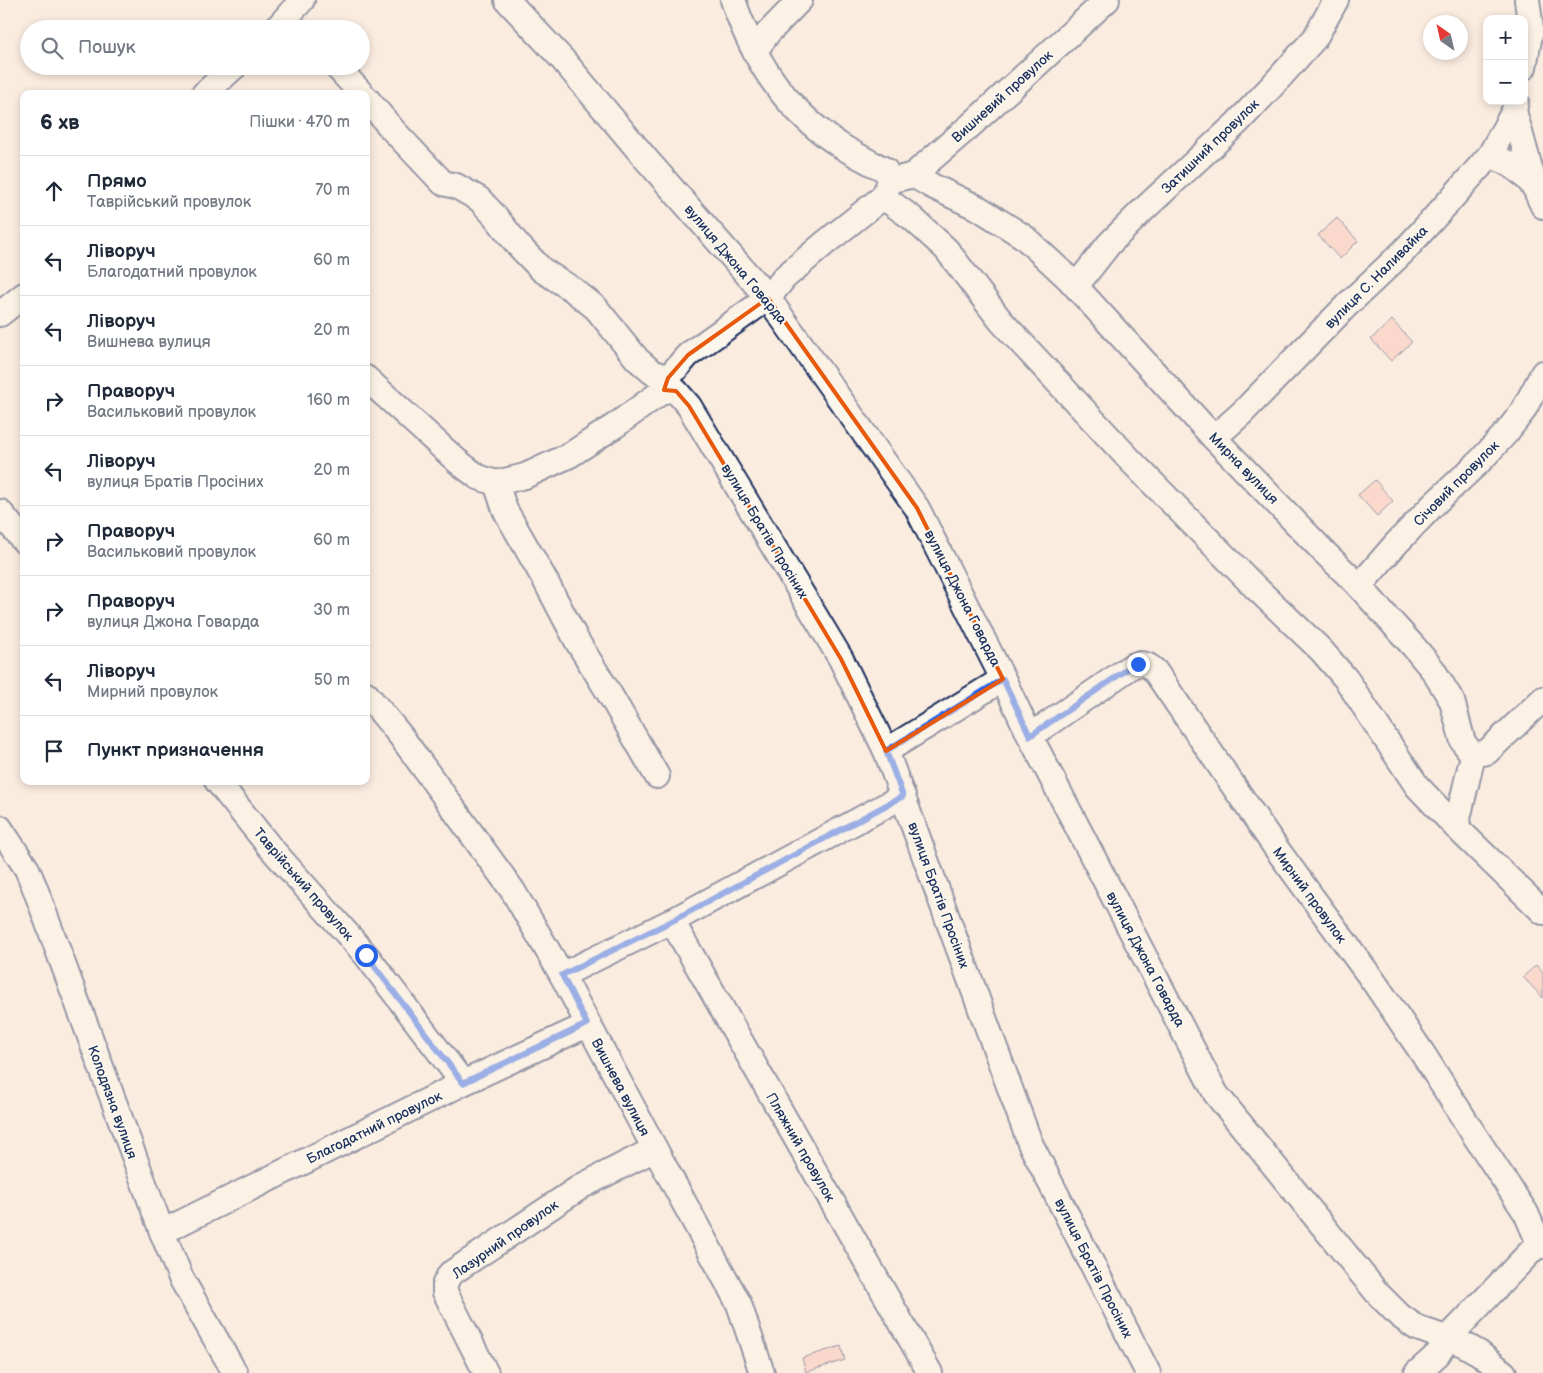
<!DOCTYPE html>
<html lang="uk">
<head>
<meta charset="utf-8">
<style>
  body { margin:0; font-family:"Balsamiq Sans",sans-serif; background:#f2f2f3; color:#1f2937 }
  .controls { position:absolute; right:15px; top:15px; display:grid; overflow:hidden; border-radius:10px; box-shadow:0 2px 8px #0003 }
  .controls button { width:45px; height:45px; display:grid; place-items:center; padding:0; border:0; border-bottom:1px solid #e0e1e3; background:#fff; color:#1f2937; font:25px sans-serif }
  .compass { position:absolute; left:1423px; top:15px; width:45px; height:45px; border-radius:50%; background:#fff; box-shadow:0 2px 8px #0003; rotate:326deg }
  .stop { position:absolute; width:15px; height:15px; margin:-11px; border:4px solid #2563eb; border-radius:50%; background:#fff }
  .stop.end { background:#2563eb; border-color:#fff; box-shadow:0 1px 5px #0008 }
  .list { margin:0; padding:0; list-style:none }
  h2 { display:flex; justify-content:space-between; align-items:center; height:65px; margin:0; padding:0 20px; font-size:21px }
  h2 small { font-size:16px; font-weight:400; color:#747a83 }
  .list li { display:grid; grid-template-columns:32px 1fr auto; gap:15px; align-items:center; box-sizing:border-box; height:70px; padding:0 20px; border-top:1px solid #e0e1e3 }
  .list b { display:block; font-size:19px; white-space:nowrap }
  .list p { margin:0; font-size:16px; white-space:nowrap; color:#747a83 }
  .list em { font-size:16px; font-style:normal; color:#747a83 }
  .icon { flex:none; width:28px; height:28px; fill:none; stroke:currentColor; stroke-width:2; stroke-linecap:round; stroke-linejoin:round }
  .map { position:relative; flex:none; width:1543px; height:1373px; overflow:hidden }
  .search { position:absolute; background:#fff; box-shadow:0 2px 8px #0003; left:20px; top:20px; width:350px; height:55px; display:flex; align-items:center; gap:12px; box-sizing:border-box; padding:0 18px; border-radius:28px; color:#747a83; font-size:19px }
  .panel { position:absolute; background:#fff; box-shadow:0 2px 8px #0003; left:20px; top:90px; width:350px; height:695px; border-radius:10px }
  .map>svg:first-child { display:block }
  .building { fill:#f9bfb2; stroke:#1b2f5e }
  .lines { fill:none; stroke-linecap:round; stroke-linejoin:round }
  .minor-casing { stroke:#1b2f5e; stroke-width:28 }
  .minor { stroke:#fbf7ec; stroke-width:24 }
  .route { stroke:#2563eb; stroke-width:6 }
  .marked { fill:none; stroke:#e8590c; stroke-width:4; stroke-linejoin:round }
  .labels { text-anchor:middle; stroke-width:4; stroke-linejoin:round; paint-order:stroke }
  .street-label { font-size:14px; fill:#1b2f5e; stroke:#fbf7ec }
</style>
</head>
<body>
<div class="map">
<svg width="1543" height="1373" viewBox="0 0 1543 1373">
  <rect width="100%" height="100%" fill="#fbece0"/>
  <filter id="ink" filterUnits="userSpaceOnUse"><feTurbulence type="fractalNoise" baseFrequency=".02" numOctaves="2"/><feDisplacementMap in="SourceGraphic" scale="10" xChannelSelector="R" yChannelSelector="G"/><feConvolveMatrix kernelMatrix="1 2 1 2 8 2 1 2 1" color-interpolation-filters="sRGB"/></filter>
  <g filter="url(#ink)">
    <g class="building">
      <polygon points="1337,218 1358,241 1340,259 1318,235"/>
      <polygon points="1392,320 1412,342 1391,361 1371,339"/>
      <polygon points="1375,480 1393,501 1377,516 1358,495"/>
      <polygon points="1536,965 1543,973 1543,998 1523,977"/>
      <polygon points="841,1346 845,1360 806,1372 802,1358"/>
    </g>
    <g class="lines">
      <defs>
        <g id="minor">
          <polyline points="507,0 563,60 646,159 768,298 917,508 1003,679 1030,736 1216,1094 1378,1294 1400,1316 1417,1328 1463,1344 1479,1353 1504,1373"/>
          <path d="M733 0C753 59 783 106 835 142 846 150 859 156 871 163 875 165 881 167 885 170 887 173 889 177 891 180"/>
          <polyline points="276,29 302,0"/>
          <polyline points="755,51 768,33 800,0"/>
          <polyline points="336,66 362,94"/>
          <polyline points="1524,67 1531,29 1527,0"/>
          <polyline points="204,94 235,66"/>
          <polyline points="366,98 392,129 443,183 456,186 479,199 495,216 518,245 542,270 572,289 596,308 637,359 652,372 668,378"/>
          <polyline points="1514,111 1537,193 1543,206"/>
          <path d="M1490 155C1509 163 1522 170 1534 187"/>
          <polyline points="913,175 932,186 980,209 1024,237 1068,278 1214,438 1325,553 1358,585 1414,647 1433,670 1452,701 1463,742 1473,755 1456,827"/>
          <polyline points="898,179 913,175 971,125 1107,0"/>
          <polyline points="883,197 912,218 946,249 1001,321 1131,461 1255,587 1321,650 1346,679 1417,786 1456,827 1543,912"/>
          <polyline points="1076,286 1109,244 1142,211 1237,123 1273,85 1315,38 1336,0"/>
          <polyline points="0,314 24,295"/>
          <polyline points="366,378 457,461 478,477 496,483"/>
          <polyline points="664,390 676,391 689,406 841,659 886,751 1030,1143 1148,1373"/>
          <polyline points="1214,438 1242,413 1347,305 1403,252 1444,207 1490,155 1514,111 1516,101"/>
          <polyline points="496,483 525,476 570,455 616,425 664,390 668,378 688,355 768,298 785,277 825,243 883,197 891,180"/>
          <polyline points="496,483 505,510 545,580 577,641 609,693 657,776"/>
          <polyline points="0,512 24,541"/>
          <polyline points="1358,585 1368,576 1394,546 1433,505 1480,461 1506,433 1523,411 1543,373"/>
          <polyline points="366,694 400,735 513,891 562,975 655,1149 739,1304 762,1373"/>
          <path d="M1030 736 1132 666C1141 662 1148 664 1155 671L1276 848 1374 982 1423 1054 1475 1136 1526 1213 1539 1243 1543 1246"/>
          <polyline points="886,751 1003,679"/>
          <polyline points="1473,755 1487,752 1543,699"/>
          <polyline points="217,781 269,846 366,955 463,1083"/>
          <polyline points="0,828 27,869 35,888 162,1232 181,1278 235,1373"/>
          <polyline points="672,921 930,1373"/>
          <polyline points="562,975 672,921 903,796"/>
          <polyline points="162,1232 463,1083 587,1025"/>
          <polyline points="486,1373 445,1292 445,1283 450,1274 582,1186 655,1149"/>
          <polyline points="1417,1373 1438,1354 1448,1338 1539,1243"/>
        </g>
      </defs>
      <use href="#minor" class="minor-casing"/>
      <use href="#minor" class="minor"/>
    </g>
  </g>
  <g class="lines" filter="url(#ink)">
    <polyline class="route" points="366,955 463,1083 587,1024 562,975 672,921 903,796 886,751 1003,679 1030,736 1132,666 1138,664"/>
  </g>
  <path d="M0 0H1543V1373H0ZM768 298 917 508 1003 679 886 751 841 659 689 406 676 391 664 390 668 378 688 355Z" fill="#fbece0" fill-opacity=".55" fill-rule="evenodd"/>
  <path class="marked" d="M768 298 917 508 1003 679 886 751 841 659 689 406 676 391 664 390 668 378 688 355Z"/>
  <g class="labels">
    <g class="street-label">
      <text transform="translate(1002 96) rotate(-42)" y="5">Вишневий провулок</text>
      <text transform="translate(1210 146) rotate(-44)" y="5">Затишний провулок</text>
      <text transform="translate(736 264) rotate(50)" y="5">вулиця Джона Говарда</text>
      <text transform="translate(1376 277) rotate(-45)" y="5">вулиця С. Наливайка</text>
      <text transform="translate(1244 468) rotate(46)" y="5">Мирна вулиця</text>
      <text transform="translate(1456 483) rotate(-45)" y="5">Січовий провулок</text>
      <text transform="translate(765 531) rotate(59)" y="5">вулиця Братів Просіних</text>
      <text transform="translate(963 598) rotate(63)" y="5">вулиця Джона Говарда</text>
      <text transform="translate(304 884) rotate(49)" y="5">Таврійський провулок</text>
      <text transform="translate(939 895) rotate(70)" y="5">вулиця Братів Просіних</text>
      <text transform="translate(1310 895) rotate(54)" y="5">Мирний провулок</text>
      <text transform="translate(1146 959) rotate(62)" y="5">вулиця Джона Говарда</text>
      <text transform="translate(621 1087) rotate(62)" y="5">Вишнева вулиця</text>
      <text transform="translate(113 1102) rotate(70)" y="5">Колодязна вулиця</text>
      <text transform="translate(374 1127) rotate(-26)" y="5">Благодатний провулок</text>
      <text transform="translate(801 1147) rotate(60)" y="5">Пляжний провулок</text>
      <text transform="translate(505 1239) rotate(-35)" y="5">Лазурний провулок</text>
      <text transform="translate(1094 1268) rotate(63)" y="5">вулиця Братів Просіних</text>
    </g>
  </g>
</svg>
<div class="controls">
<button>+</button>
<button>−</button>
</div>
<svg class="compass" viewBox="-18 -18 36 36"><path d="M0-13l5 13h-10z" fill="#e53935"/><path d="M0 13l5-13h-10z" fill="#747a83"/></svg>
<div class="stop" style="left:366px;top:955px"></div>
<div class="stop end" style="left:1138px;top:664px"></div>
<div class="search"><svg class="icon" aria-label="search" viewBox="0 0 24 24"><circle cx="10" cy="10" r="6"/><path d="M15 15l6 6"/></svg>Пошук</div>
<section class="panel">
<h2>6 хв<small>Пішки · 470 m</small></h2>
<ul class="list">
<li><svg class="icon" aria-label="ahead" viewBox="0 0 24 24"><path d="M12 20V5M6 11l6-6 6 6"/></svg><div><b>Прямо</b><p>Таврійський провулок</p></div><em>70 m</em></li>
<li><svg class="icon" aria-label="left" viewBox="0 0 24 24"><path d="M17 20v-9H6M10 6l-5 5 5 5"/></svg><div><b>Ліворуч</b><p>Благодатний провулок</p></div><em>60 m</em></li>
<li><svg class="icon" aria-label="left" viewBox="0 0 24 24"><path d="M17 20v-9H6M10 6l-5 5 5 5"/></svg><div><b>Ліворуч</b><p>Вишнева вулиця</p></div><em>20 m</em></li>
<li><svg class="icon" aria-label="right" viewBox="0 0 24 24"><path d="M7 20v-9h11M14 6l5 5-5 5"/></svg><div><b>Праворуч</b><p>Васильковий провулок</p></div><em>160 m</em></li>
<li><svg class="icon" aria-label="left" viewBox="0 0 24 24"><path d="M17 20v-9H6M10 6l-5 5 5 5"/></svg><div><b>Ліворуч</b><p>вулиця Братів Просіних</p></div><em>20 m</em></li>
<li><svg class="icon" aria-label="right" viewBox="0 0 24 24"><path d="M7 20v-9h11M14 6l5 5-5 5"/></svg><div><b>Праворуч</b><p>Васильковий провулок</p></div><em>60 m</em></li>
<li><svg class="icon" aria-label="right" viewBox="0 0 24 24"><path d="M7 20v-9h11M14 6l5 5-5 5"/></svg><div><b>Праворуч</b><p>вулиця Джона Говарда</p></div><em>30 m</em></li>
<li><svg class="icon" aria-label="left" viewBox="0 0 24 24"><path d="M17 20v-9H6M10 6l-5 5 5 5"/></svg><div><b>Ліворуч</b><p>Мирний провулок</p></div><em>50 m</em></li>
<li><svg class="icon" aria-label="arrive" viewBox="0 0 24 24"><path d="M6 21V4h12l-3 4 3 4H6"/></svg><div><b>Пункт призначення</b></div></li>
</ul>
</section>
</div>
</body>
</html>
